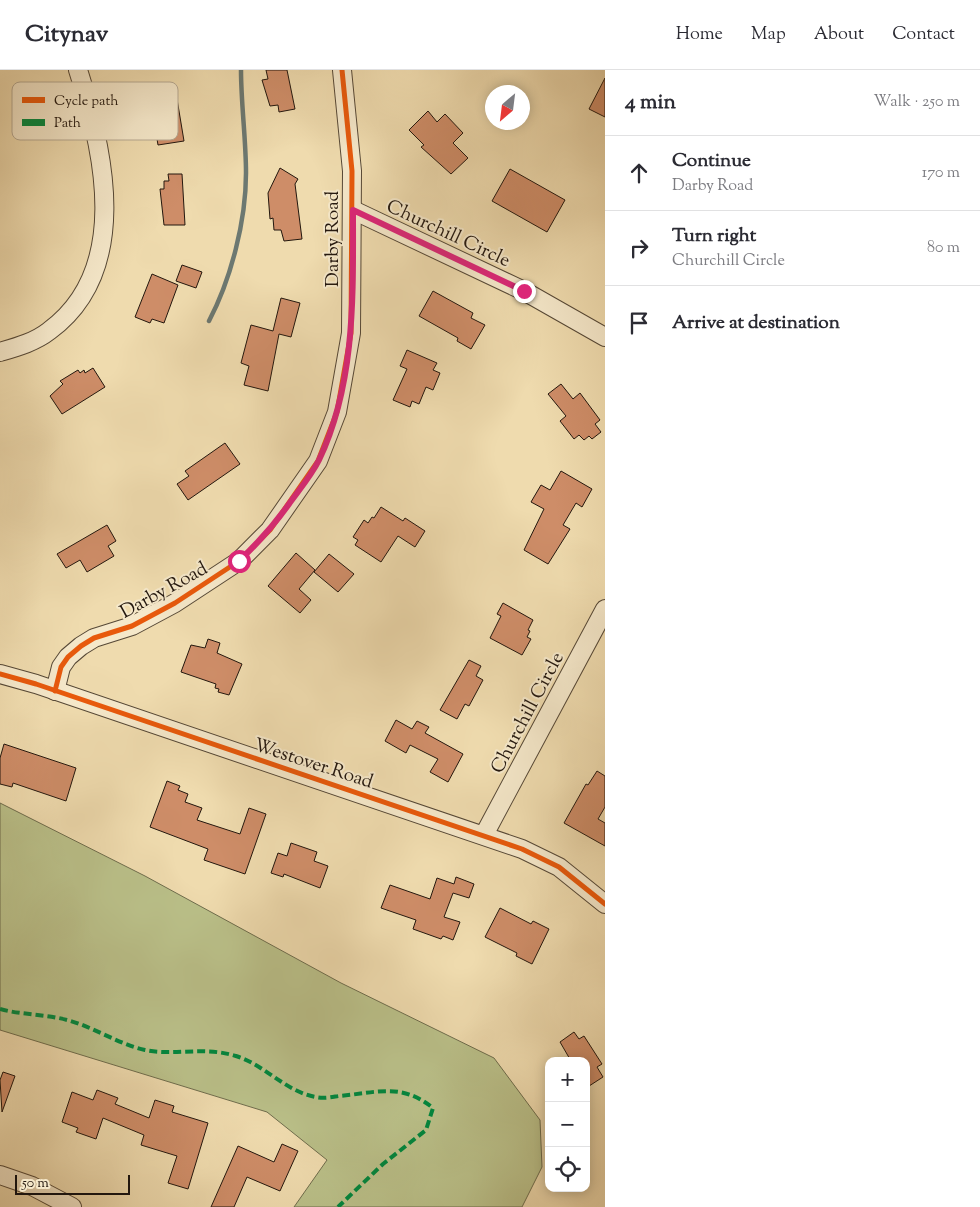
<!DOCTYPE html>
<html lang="en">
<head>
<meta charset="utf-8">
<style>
  body { margin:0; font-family:"Sorts Mill Goudy",serif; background:#f2f2f3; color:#2b2b33 }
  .controls { position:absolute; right:15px; bottom:15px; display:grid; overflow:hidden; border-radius:10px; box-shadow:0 2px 12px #0003 }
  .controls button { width:45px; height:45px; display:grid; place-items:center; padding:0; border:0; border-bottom:1px solid #e1e1e2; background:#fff; color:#2b2b33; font:25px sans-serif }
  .compass { position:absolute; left:485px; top:15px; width:45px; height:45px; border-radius:50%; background:#fff; box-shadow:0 2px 12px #0003; rotate:208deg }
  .scale { position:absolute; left:15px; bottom:12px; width:115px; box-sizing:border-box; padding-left:5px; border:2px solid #23170e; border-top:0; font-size:14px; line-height:18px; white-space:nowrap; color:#23170e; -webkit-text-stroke:4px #f5e8ca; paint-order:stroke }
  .stop { position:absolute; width:15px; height:15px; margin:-11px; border:4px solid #db2777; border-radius:50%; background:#fff }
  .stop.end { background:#db2777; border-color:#fff; box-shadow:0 1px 5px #0008 }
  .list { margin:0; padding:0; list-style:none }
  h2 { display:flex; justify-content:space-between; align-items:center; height:65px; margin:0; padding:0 20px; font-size:21px }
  h2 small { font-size:16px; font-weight:400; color:#7c7c81 }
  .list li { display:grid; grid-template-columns:32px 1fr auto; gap:15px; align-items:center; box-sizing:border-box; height:75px; padding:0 20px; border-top:1px solid #e1e1e2 }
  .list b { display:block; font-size:19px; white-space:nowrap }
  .list p { margin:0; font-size:16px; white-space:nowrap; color:#7c7c81 }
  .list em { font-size:16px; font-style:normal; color:#7c7c81 }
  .icon { flex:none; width:28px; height:28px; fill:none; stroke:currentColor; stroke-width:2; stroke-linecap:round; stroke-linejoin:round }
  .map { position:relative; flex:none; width:605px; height:1137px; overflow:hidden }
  header { display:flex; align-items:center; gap:30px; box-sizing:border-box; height:70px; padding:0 25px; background:#fff; border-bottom:1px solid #e1e1e2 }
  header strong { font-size:24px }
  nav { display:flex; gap:28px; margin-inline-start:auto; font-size:18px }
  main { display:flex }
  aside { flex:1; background:#fff }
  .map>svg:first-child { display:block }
  .green { fill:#bac089; stroke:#6e6c4c }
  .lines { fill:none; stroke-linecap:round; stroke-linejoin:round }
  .stream { stroke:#6c7871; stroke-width:4.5 }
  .building { fill:#ce8d68; stroke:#23170e }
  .street-casing { stroke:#564836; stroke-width:20 }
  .street { stroke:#f5e8ca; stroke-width:18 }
  .quiet { stroke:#00873e; stroke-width:4; stroke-dasharray:8 4; stroke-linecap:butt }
  .cycleway-casing { stroke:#f5e8ca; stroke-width:8 }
  .cycleway { stroke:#e8590c; stroke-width:5 }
  .route { stroke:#db2777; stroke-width:6 }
  .labels { text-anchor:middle; stroke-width:4; stroke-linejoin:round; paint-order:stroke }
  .street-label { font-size:19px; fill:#23170e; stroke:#f5e8ca }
  .key { fill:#f5e8ca; stroke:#b6a992; stroke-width:1 }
  .key-label { font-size:14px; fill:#23170e }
</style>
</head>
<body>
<header>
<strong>Citynav</strong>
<nav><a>Home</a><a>Map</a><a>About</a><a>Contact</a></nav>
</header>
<main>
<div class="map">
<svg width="605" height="1137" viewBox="0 0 605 1137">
  <rect width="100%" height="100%" fill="#efdbae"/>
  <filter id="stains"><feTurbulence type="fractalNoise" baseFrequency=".004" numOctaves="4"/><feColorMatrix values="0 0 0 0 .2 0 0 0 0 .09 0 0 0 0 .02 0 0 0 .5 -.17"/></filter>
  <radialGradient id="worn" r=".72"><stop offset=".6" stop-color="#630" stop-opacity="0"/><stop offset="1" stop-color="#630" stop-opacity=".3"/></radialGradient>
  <polygon class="green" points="0,733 145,806 341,913 494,988 540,1050 542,1097 522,1137 294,1137 327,1090 267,1042 0,960"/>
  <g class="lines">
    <path class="stream" d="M209 251C231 209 246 151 246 103 246 69 241 34 241 0"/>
  </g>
  <g class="building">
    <polygon points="266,0 287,0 295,39 279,42 278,35 270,36 262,10 268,9"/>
    <polygon points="605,8 605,47 589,39"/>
    <polygon points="176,23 184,71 158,75 150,27"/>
    <polygon points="428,41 437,52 445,44 463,63 453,73 468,88 451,104 421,77 424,75 409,60"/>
    <polygon points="280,98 298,109 295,114 302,169 284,171 281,160 274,160 273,148 270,149 268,123"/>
    <polygon points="510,99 565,130 547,162 492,131"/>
    <polygon points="168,104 182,104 185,155 164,155 160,119 164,119 164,111 169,111"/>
    <polygon points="182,195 202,202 196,218 176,211"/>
    <polygon points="152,204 178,215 164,253 152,249 150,253 135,247"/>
    <polygon points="433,221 473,243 471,248 485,255 471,279 457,271 458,268 419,246"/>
    <polygon points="281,228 300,233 291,267 279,264 268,321 244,315 249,296 241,293 251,255 273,261"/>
    <polygon points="407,280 437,293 433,300 440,303 433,320 426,317 419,334 412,331 410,337 393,330 407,299 400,296"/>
    <polygon points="93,298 105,317 62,344 50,326 63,314 60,311 78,300 80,303 84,300 85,303"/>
    <polygon points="561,314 573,329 580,323 600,350 595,354 601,362 592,369 589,366 584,370 579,365 574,369 560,351 566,346 548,324"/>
    <polygon points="225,373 240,394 188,430 177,414 189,406 185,401"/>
    <polygon points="561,401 592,419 582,437 576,433 563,455 570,459 548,494 524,480 544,439 531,432 541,415 550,420"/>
    <polygon points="381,437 403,451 405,448 425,461 415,477 398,466 381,492 355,475 358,470 353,467 364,450 368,453 372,447 374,448"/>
    <polygon points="107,455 116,471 108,476 114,486 87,502 80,490 66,498 57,484"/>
    <polygon points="296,483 315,500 299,519 311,530 300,543 268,516"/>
    <polygon points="329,484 354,504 338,522 314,502"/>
    <polygon points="503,533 533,550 528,560 530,561 527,567 531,569 522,585 490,568 501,546 497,544"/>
    <polygon points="208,569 220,573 217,583 242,594 229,625 218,622 219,619 215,618 216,614 181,602 191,575 205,578"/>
    <polygon points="469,590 481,596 476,606 483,610 469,636 465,634 457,649 440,640"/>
    <polygon points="396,650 412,659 417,651 429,657 425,663 463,684 448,712 430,702 438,689 410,675 406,683 385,671"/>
    <polygon points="4,674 76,698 66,731 13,713 12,717 0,714 0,688"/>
    <polygon points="597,701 605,706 605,737 598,749 605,753 605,776 564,753 586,714 588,715"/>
    <polygon points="167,711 180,716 178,720 188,724 185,732 202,738 197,750 240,764 249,738 266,744 245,804 204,790 208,779 150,757"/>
    <polygon points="291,773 317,782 314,791 328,796 320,818 284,804 283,807 271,803 278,783 287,786"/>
    <polygon points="456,807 474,814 469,828 453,823 444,847 460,852 453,870 443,866 441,869 413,859 416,850 381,838 390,815 430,829 437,808 454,814"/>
    <polygon points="500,838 531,854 533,851 549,859 532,894 516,886 517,883 485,867"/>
    <polygon points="574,962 579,969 584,966 602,994 597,997 603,1007 586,1018 586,991 571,991 560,972"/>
    <polygon points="3,1002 15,1006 2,1042 0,1010"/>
    <polygon points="97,1020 118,1028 115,1034 149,1048 155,1030 174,1036 172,1042 208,1053 188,1119 168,1113 177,1086 141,1075 144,1065 103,1048 96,1069 76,1062 78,1058 62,1052 72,1022 93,1030"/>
    <polygon points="282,1074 298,1081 280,1121 247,1107 234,1137 211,1137 238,1076 274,1092"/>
  </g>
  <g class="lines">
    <defs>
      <g id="street">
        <polyline points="353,140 524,221 605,267"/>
        <path d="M0 282C17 277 35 272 49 261 131 201 105 83 78 0"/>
        <polyline points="0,604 36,614 522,779 559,797 605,834"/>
        <polyline points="55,621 61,597 68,587 81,576 94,568 132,556 175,533 239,491 270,460 318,391 337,342 351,263 352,101 342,0"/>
        <polyline points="484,765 605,539"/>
        <polyline points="0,1105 32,1116 72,1137"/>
      </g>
    </defs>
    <use href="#street" class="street-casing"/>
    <use href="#street" class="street"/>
    <path class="quiet" d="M0 939C22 945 45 944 67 950 94 957 118 974 145 980 174 986 204 976 236 986 265 995 286 1022 316 1027 324 1029 332 1027 339 1026 376 1023 401 1012 433 1038L426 1060 383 1094 338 1137"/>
    <defs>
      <g id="cycleway">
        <polyline points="0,604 36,614 522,779 559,797 605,834"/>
        <polyline points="55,621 61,597 68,587 81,576 94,568 132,556 175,533 239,491 270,460 318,391 337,342 351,263 352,101 342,0"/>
      </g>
    </defs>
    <use href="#cycleway" class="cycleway-casing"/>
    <use href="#cycleway" class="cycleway"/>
  </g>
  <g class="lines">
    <path class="route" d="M239 491C258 473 274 455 289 434 299 420 311 406 319 390 356 312 353 224 353 140L524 221"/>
  </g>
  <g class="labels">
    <g class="street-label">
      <text transform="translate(449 162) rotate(25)" y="7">Churchill Circle</text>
      <text transform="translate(331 169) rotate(-90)" y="7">Darby Road</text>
      <text transform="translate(163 519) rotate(-29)" y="7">Darby Road</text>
      <text transform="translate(526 642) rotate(-62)" y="7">Churchill Circle</text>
      <text transform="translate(314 692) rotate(18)" y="7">Westover Road</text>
    </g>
  </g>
  <rect x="12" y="12" width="166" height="58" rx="8" class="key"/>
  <rect x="22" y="27" width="23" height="6" fill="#e8590c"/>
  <rect x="22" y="49" width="23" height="7" fill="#00873e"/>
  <g class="key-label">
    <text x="54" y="35">Cycle path</text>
    <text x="54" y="57">Path</text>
  </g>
  <rect width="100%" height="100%" filter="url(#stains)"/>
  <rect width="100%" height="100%" fill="url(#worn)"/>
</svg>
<div class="controls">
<button>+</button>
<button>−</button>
<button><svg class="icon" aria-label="locate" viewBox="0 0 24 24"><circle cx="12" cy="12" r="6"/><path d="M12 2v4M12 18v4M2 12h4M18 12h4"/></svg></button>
</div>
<svg class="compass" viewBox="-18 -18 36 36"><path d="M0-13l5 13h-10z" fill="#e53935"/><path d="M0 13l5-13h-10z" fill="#7c7c81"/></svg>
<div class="scale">50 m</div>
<div class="stop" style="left:239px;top:491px"></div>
<div class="stop end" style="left:524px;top:221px"></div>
</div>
<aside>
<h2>4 min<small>Walk · 250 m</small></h2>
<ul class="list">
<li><svg class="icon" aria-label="ahead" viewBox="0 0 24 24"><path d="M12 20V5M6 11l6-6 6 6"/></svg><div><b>Continue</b><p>Darby Road</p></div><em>170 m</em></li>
<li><svg class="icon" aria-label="right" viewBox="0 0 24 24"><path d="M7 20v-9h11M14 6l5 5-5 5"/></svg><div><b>Turn right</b><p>Churchill Circle</p></div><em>80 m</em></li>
<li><svg class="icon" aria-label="arrive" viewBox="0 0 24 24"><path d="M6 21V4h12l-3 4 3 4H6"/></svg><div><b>Arrive at destination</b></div></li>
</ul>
</aside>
</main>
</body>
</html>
